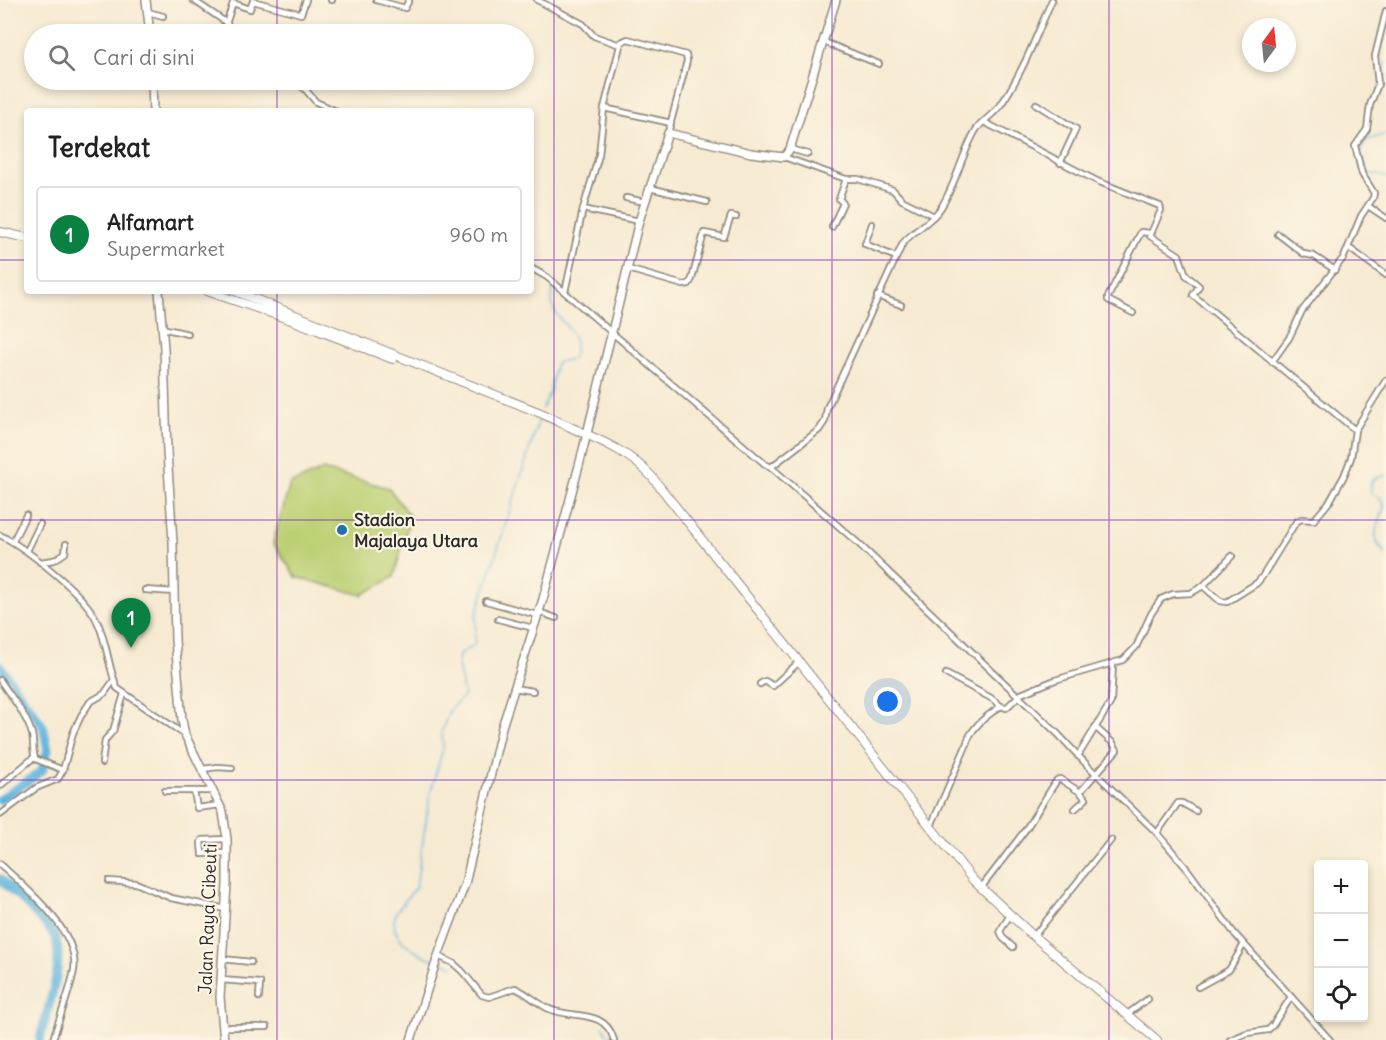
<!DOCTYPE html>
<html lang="id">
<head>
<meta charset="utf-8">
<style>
  body { margin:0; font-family:Delius,sans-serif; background:#f2f2f2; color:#222 }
  .controls { position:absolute; right:18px; bottom:18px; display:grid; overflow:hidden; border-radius:6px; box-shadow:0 3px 9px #0003 }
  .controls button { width:54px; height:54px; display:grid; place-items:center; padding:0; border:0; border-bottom:2px solid #e0e0e0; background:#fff; color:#222; font:30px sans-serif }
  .compass { position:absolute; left:1242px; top:18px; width:54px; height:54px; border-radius:50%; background:#fff; box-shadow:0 3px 9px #0003; rotate:15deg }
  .you { position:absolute; left:888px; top:702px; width:21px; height:21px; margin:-15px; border:4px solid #fff; border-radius:50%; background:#1a73e8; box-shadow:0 0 0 9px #1a73e833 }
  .badge { display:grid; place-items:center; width:39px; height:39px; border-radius:50%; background:#0b8043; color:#fff; font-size:20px; font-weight:700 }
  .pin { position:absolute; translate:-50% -50px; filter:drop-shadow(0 2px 3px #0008) }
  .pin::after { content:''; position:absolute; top:32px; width:21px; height:18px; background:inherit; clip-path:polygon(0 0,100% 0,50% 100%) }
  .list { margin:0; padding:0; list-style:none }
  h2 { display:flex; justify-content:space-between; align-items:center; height:78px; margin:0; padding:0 24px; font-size:26px }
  h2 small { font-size:20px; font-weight:400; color:#767676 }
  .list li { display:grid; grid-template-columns:39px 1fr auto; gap:18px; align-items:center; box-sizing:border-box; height:96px; margin:0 12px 12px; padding:0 12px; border:2px solid #e0e0e0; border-radius:6px }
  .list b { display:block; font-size:22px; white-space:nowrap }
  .list p { margin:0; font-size:20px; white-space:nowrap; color:#767676 }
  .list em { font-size:20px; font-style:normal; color:#767676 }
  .icon { flex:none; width:33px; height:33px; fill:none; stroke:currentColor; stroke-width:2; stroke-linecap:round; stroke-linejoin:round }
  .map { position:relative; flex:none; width:1386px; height:1040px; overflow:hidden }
  .search { position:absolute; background:#fff; box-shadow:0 3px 9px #0003; left:24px; top:24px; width:510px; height:66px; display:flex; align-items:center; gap:15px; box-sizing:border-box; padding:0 21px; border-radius:33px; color:#767676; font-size:22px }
  .panel { position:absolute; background:#fff; box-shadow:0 3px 9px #0003; left:24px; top:108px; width:510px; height:186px; border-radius:6px }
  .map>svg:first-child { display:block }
  .green { fill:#bcd073; stroke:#747e4f; stroke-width:1.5 }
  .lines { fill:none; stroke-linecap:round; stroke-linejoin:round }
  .stream { stroke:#62b5de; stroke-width:1.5 }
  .river { stroke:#62b5de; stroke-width:9 }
  .street-casing { stroke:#918a7e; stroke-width:8 }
  .secondary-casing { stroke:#918a7e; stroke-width:10 }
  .primary-casing { stroke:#918a7e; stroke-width:10 }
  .street { stroke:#fff; stroke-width:4.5 }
  .secondary { stroke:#fff; stroke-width:7 }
  .primary { stroke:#fff; stroke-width:8 }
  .grid { fill:none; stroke:#7b2cbf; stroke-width:1.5; stroke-opacity:0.55 }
  .poi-dot { fill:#1f6fb2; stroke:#fcf5e5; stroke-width:2 }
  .labels { text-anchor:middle; stroke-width:4.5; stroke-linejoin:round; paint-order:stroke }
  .poi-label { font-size:18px; font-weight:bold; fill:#2b2b2b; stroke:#fcf5e5; text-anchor:start }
  .street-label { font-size:18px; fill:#2b2b2b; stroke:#fcf5e5 }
</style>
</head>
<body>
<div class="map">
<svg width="1386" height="1040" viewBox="0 0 1386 1040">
  <rect width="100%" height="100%" fill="#fcf5e5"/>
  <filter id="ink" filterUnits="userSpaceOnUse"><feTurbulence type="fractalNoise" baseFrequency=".0167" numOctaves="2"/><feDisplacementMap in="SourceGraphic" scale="12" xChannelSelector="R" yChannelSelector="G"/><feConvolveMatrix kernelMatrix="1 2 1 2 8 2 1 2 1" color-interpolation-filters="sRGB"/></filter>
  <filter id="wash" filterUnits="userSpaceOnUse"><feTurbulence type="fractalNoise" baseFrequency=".008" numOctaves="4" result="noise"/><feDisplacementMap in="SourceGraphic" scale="24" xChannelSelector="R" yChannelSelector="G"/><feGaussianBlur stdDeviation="1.35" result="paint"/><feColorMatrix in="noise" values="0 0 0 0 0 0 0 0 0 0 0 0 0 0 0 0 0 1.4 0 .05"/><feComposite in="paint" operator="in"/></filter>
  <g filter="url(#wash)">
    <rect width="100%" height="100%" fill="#f7ead2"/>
    <polygon class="green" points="323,470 389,488 410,517 394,577 362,595 296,577 273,543 290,484"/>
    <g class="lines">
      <g class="stream">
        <polyline points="1386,62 1383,70 1386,77"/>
        <polyline points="1386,134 1364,141 1361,154 1368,173 1386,177"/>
        <polyline points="535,268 546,274"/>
        <path d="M542 409 550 392 555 366 558 362 572 359C584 330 555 323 552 303 551 297 553 290 554 284"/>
        <path d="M1386 475 1372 480C1367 500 1377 491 1384 505 1382 526 1365 533 1386 554"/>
        <polyline points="434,960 415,951 402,941 395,931 394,920 396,912 416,887 430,794 443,749 442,731 450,709 464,696 458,664 459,655 475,644 476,616 540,417"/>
        <polyline points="439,961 454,966"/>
        <polyline points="603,1026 611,1040"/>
      </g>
      <g class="river">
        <polyline points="0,666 43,726 48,750 42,771 0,800"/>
        <path d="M0 879C13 891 51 925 56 940 64 969 46 1011 40 1040"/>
      </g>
    </g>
  </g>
  <g filter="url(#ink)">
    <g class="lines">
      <defs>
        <g id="street">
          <polyline points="193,0 224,21 236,34"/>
          <polyline points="331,0 332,0"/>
          <polyline points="376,0 405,8 409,0"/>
          <polyline points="537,0 583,24 594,36 620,45"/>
          <polyline points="148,12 163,16"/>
          <polyline points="226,24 233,3 250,9 253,1 301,14 306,0"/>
          <polyline points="824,42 879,64"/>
          <polyline points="291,80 305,89 316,102 336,111"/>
          <polyline points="1036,104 1076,129 1060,163"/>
          <polyline points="604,108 671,123"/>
          <polyline points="984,122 1097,181 1160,206 1161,210 1150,236 1179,255 1186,275 1199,286 1193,295 1355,430"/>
          <polyline points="790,149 808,154"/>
          <polyline points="784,157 846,179 858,179 893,190 902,200 934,216"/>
          <polyline points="650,188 707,202"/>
          <polyline points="626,198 645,202"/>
          <polyline points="1368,206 1386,218"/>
          <polyline points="583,209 639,221"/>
          <polyline points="872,224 865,244 896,257"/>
          <polyline points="832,227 843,203 839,199 846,179"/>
          <polyline points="1278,234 1304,254 1314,256 1335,270"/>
          <polyline points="1349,248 1386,275"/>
          <path d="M531 268 547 277 765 464 771 467 819 430 825 421 827 408 903 243C914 230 930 223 940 209 956 185 962 153 976 130 983 120 995 114 1002 103 1023 72 1037 34 1052 0"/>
          <polyline points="628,269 683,285 689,284 692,279 704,233 724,237 731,216 736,217"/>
          <polyline points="565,292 583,209 599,155 604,108 621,42 628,39 686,55 687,61 668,133"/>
          <polyline points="877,296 901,305"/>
          <polyline points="1133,313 1108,300 1108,297 1141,232 1150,233"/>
          <polyline points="162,328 188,334"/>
          <polyline points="1272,362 1289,338 1302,311 1344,257 1361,216 1373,198 1374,193 1362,174 1355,146 1367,129 1370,105 1378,84 1375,56 1386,11"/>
          <polyline points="771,467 859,544 1058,734 1088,766 1157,833 1188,870 1234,933 1330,1040"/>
          <path d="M0 535C26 548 85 594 97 621 107 642 108 666 117 688L185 735"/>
          <polyline points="13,541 26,515"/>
          <polyline points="27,551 40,524"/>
          <polyline points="40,562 54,560 65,553 66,544"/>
          <polyline points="1203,586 1232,556"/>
          <polyline points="145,590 175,592"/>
          <polyline points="486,601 537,615"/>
          <polyline points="539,612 556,618"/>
          <polyline points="498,619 533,628"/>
          <polyline points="946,674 991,698 1001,706"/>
          <path d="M0 680C11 697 26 714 32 734 34 742 32 750 35 758"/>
          <polyline points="760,684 765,681 773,686 799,662"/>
          <polyline points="513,688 533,691"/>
          <polyline points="1078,756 1111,702 1113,664"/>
          <polyline points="102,763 105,740 113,731 124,694"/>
          <polyline points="203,769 218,767 232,768"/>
          <polyline points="63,770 73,733 81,716 90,702 104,694 114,680"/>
          <polyline points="0,786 33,758 63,770 58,779 36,788 0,815"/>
          <polyline points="165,791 212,791"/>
          <polyline points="194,791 197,808 220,805"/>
          <polyline points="1075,809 1086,799 1080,792 1117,750 1113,743 1095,727"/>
          <path d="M931 826 966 746C970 728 985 717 1001 706L1006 708 1021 694 1055 680 1123 660 1136 647 1151 614 1161 599 1173 594 1191 593 1203 586 1220 601 1227 602 1257 583 1262 577 1296 522 1301 519 1314 520 1330 501 1344 476 1351 458 1355 430 1386 380"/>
          <polyline points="1157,833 1178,803 1182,803 1196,811"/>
          <polyline points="227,839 202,840 201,842 202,854 228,853"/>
          <path d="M0 864C25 887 80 932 74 970 70 993 59 1017 53 1040"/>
          <polyline points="109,881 136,883 171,898 226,909"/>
          <polyline points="981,888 1026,829 1057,780 1060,779 1080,792"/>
          <polyline points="1010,915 1000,931 1003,938 1013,947"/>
          <polyline points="1034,936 1111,840"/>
          <path d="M438 956 453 963 462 971 482 995 489 997 515 988C527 993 536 1002 547 1008 570 1020 605 1007 614 1040"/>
          <polyline points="222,959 251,962"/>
          <polyline points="221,980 260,983 259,997"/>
          <polyline points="1198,987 1229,970 1244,944"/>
          <polyline points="1126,1015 1148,999"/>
          <polyline points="222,1027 267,1027"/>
          <polyline points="1230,1040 1247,1033 1268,1030 1273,1025 1291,997"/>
        </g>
        <g id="secondary">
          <polyline points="146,0 150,34"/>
          <polyline points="152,80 153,111"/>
          <polyline points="159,291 164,348 167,452 173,542 175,640 182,720 185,735 223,812 227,839 227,884 220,997 224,1040"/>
          <polyline points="411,1040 438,956 465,884 502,727 543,599 580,462 639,221 668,133 751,153 784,157 790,149 836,0"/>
        </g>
        <g id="primary">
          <polyline points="0,232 27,238"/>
          <polyline points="207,291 294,321 393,359"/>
          <path d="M235 291 543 414C580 434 623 444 652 477L973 880 1031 934 1157 1040"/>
        </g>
      </defs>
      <use href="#street" class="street-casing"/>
      <use href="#secondary" class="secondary-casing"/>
      <use href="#primary" class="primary-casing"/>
      <use href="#street" class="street"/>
      <use href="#secondary" class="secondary"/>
      <use href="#primary" class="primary"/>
    </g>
  </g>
  <path class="grid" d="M277 0V34M554 0V1040M832 0V1040M1109 0V1040M277 80V111M0 260H27M531 260H1386M277 291V1040M0 520H1386M0 780H1386"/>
  <circle class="poi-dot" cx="342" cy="530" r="6"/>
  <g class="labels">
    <g class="poi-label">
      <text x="354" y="526">Stadion<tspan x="354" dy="21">Majalaya Utara</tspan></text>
    </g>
    <g class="street-label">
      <text transform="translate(208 919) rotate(-88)" y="6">Jalan Raya Cibeuti</text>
    </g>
  </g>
</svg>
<div class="controls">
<button>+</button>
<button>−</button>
<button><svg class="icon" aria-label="locate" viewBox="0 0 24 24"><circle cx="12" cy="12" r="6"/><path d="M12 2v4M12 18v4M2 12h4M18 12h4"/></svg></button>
</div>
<svg class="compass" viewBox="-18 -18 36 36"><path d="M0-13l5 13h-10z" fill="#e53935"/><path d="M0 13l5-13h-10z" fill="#767676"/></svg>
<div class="you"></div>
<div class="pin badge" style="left:131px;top:648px">1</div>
<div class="search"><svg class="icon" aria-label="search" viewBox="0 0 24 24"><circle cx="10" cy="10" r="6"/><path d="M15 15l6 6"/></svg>Cari di sini</div>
<section class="panel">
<h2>Terdekat<small></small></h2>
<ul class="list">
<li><span class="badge">1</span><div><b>Alfamart</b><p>Supermarket</p></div><em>960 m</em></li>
</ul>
</section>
</div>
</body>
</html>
